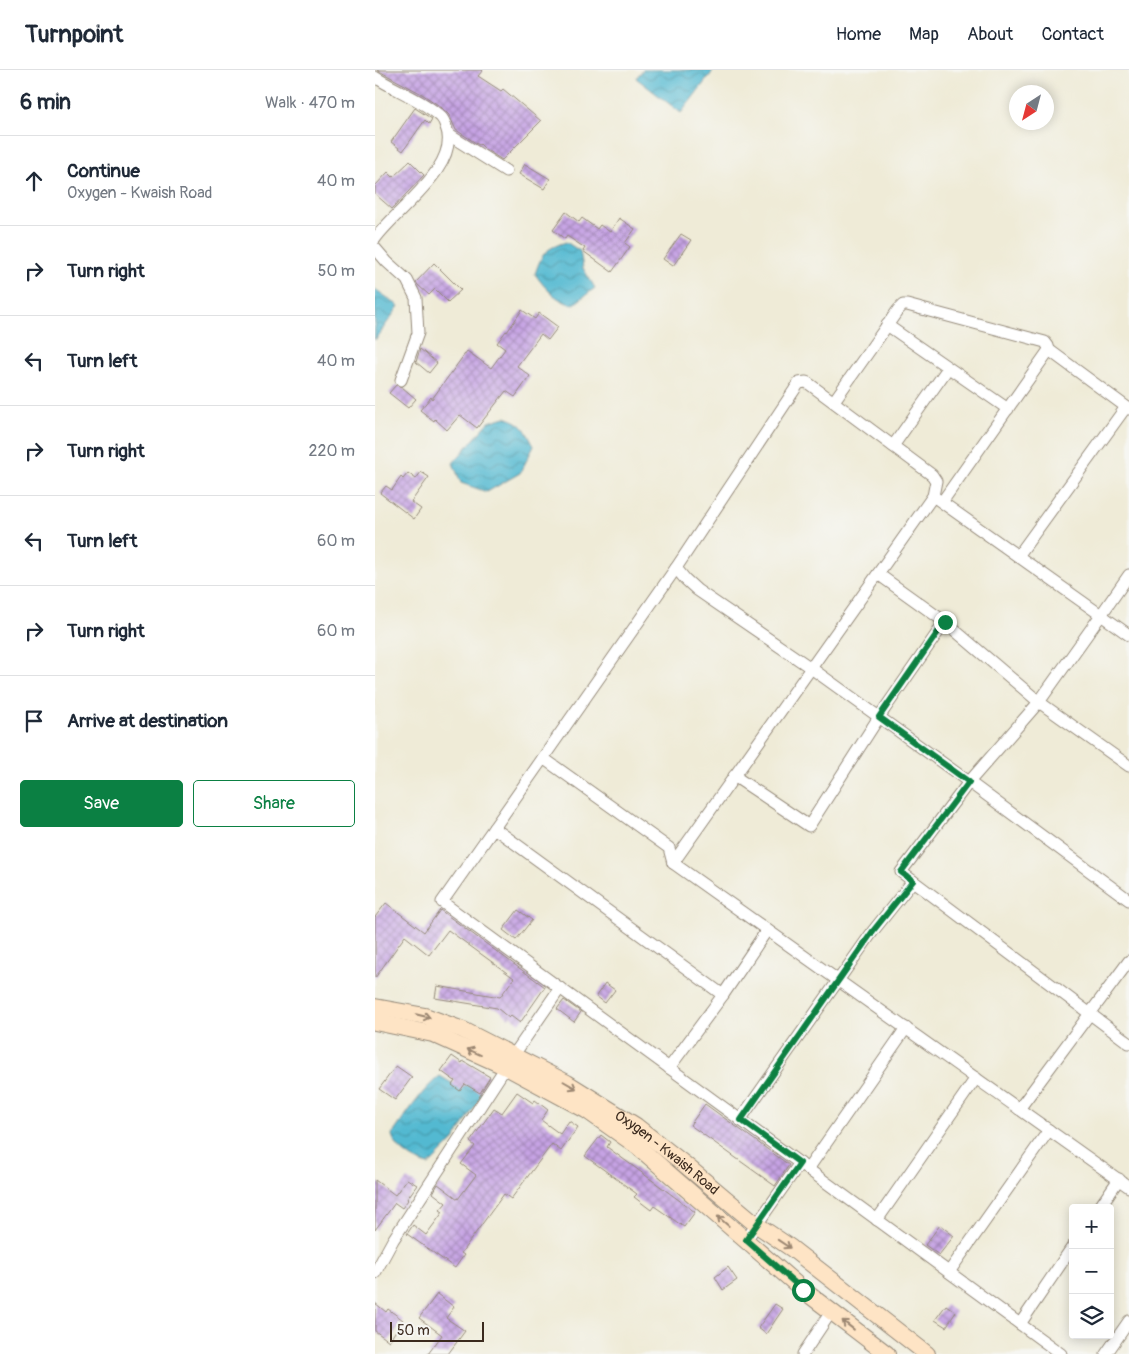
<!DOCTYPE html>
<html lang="en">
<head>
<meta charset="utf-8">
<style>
  body { margin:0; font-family:Pangolin,sans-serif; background:#f2f2f3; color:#1f2937 }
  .controls { position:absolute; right:15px; bottom:15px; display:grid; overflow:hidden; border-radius:5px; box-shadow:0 2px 12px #0003 }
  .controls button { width:45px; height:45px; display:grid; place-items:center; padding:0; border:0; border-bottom:1px solid #e0e1e3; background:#fff; color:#1f2937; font:25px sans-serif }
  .compass { position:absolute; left:634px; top:15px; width:45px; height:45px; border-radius:50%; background:#fff; box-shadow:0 2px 12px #0003; rotate:216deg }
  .scale { position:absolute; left:15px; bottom:12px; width:94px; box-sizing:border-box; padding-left:5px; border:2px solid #3b2a1e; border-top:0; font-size:14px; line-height:18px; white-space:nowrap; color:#3b2a1e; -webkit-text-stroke:4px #f6f6f2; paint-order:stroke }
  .stop { position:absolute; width:15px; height:15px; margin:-11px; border:4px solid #0b8043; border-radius:50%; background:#fff }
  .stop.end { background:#0b8043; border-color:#fff; box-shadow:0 1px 5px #0008 }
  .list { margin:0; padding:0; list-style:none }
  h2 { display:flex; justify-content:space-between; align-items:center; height:65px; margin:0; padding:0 20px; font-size:21px }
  h2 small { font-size:16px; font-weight:400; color:#747a83 }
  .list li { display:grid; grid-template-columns:32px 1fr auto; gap:15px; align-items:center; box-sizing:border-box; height:90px; padding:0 20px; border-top:1px solid #e0e1e3 }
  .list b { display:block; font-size:19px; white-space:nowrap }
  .list p { margin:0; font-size:16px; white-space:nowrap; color:#747a83 }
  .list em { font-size:16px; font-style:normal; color:#747a83 }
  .actions { display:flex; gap:10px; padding:15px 20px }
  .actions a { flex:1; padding:11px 0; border:1px solid #0b8043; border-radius:5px; text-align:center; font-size:18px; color:#0b8043 }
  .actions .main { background:#0b8043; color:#fff }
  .icon { flex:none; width:28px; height:28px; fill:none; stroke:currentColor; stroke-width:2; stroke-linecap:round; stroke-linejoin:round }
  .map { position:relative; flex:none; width:754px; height:1284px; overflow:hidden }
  header { display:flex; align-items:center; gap:30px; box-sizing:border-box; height:70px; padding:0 25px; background:#fff; border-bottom:1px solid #e0e1e3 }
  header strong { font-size:24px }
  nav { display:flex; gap:28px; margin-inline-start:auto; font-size:18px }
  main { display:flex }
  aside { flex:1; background:#fff }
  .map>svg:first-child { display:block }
  .water { fill:url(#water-waves); stroke:#477278 }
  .building { fill:url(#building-cross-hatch) }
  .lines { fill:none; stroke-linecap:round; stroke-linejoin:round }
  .minor-casing { stroke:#958a7a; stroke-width:13 }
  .secondary-casing { stroke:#958a7a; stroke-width:18 }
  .minor { stroke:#fff; stroke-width:11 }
  .secondary { stroke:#fee4c5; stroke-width:16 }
  .oneway { stroke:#9c8772 }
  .route { stroke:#0b8043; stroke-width:6 }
  .labels { text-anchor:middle; stroke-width:4.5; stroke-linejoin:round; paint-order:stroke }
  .street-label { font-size:14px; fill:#3b2a1e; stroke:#f6f6f2 }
</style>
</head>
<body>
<header>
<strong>Turnpoint</strong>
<nav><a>Home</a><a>Map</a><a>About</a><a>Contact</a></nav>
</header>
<main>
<aside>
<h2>6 min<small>Walk · 470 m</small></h2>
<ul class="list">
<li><svg class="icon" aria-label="ahead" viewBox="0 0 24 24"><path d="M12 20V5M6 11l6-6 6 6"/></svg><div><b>Continue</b><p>Oxygen - Kwaish Road</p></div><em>40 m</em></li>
<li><svg class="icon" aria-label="right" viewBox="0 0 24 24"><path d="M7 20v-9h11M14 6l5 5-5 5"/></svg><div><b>Turn right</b></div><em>50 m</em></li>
<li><svg class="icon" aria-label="left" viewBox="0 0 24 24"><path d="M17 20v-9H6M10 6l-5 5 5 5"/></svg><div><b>Turn left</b></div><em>40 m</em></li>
<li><svg class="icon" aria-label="right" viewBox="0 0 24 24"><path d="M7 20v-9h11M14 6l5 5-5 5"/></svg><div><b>Turn right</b></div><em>220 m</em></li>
<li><svg class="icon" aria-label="left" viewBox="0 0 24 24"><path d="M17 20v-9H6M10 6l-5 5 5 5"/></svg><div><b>Turn left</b></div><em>60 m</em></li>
<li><svg class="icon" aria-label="right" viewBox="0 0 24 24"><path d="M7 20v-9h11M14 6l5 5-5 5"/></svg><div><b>Turn right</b></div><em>60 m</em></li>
<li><svg class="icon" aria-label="arrive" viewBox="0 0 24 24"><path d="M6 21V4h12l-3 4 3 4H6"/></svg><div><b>Arrive at destination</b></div></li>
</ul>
<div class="actions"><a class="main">Save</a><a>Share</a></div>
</aside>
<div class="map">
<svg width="754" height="1284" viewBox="0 0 754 1284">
  <defs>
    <pattern id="water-waves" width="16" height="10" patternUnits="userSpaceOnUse" patternTransform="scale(1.25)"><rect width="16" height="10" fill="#53b9d1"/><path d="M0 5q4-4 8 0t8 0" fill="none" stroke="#4697a9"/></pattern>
    <pattern id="building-cross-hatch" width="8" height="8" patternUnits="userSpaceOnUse" patternTransform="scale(1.25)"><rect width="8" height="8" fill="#c6a3e4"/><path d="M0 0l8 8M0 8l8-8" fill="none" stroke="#a285b8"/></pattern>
  </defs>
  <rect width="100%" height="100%" fill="#f6f6f2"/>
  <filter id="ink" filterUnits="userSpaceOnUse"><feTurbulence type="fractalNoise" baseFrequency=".02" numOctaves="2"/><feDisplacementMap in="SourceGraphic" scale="10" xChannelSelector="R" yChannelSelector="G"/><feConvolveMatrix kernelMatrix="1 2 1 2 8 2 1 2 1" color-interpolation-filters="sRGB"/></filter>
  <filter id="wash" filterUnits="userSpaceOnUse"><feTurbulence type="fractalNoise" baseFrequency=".0096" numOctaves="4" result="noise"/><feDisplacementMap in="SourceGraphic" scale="20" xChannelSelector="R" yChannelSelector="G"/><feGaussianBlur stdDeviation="1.12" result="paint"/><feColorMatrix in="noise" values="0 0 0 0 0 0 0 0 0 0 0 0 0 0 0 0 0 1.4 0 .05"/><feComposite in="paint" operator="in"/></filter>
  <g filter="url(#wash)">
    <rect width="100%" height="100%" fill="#efebd7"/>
    <g class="water">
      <polygon points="268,0 339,0 306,43 261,8"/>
      <path d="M191 172 205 181 208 198 220 218 198 235C180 230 170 218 160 204 167 183 170 179 191 172Z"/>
      <polygon points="0,219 24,236 0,270"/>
      <path d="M130 347C150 354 149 358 159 376L145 403 112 422 86 413 78 393 114 352Z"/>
      <path d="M65 1006 85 1018 91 1015 101 1016 108 1024 79 1070 54 1095C40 1092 21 1080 17 1065 29 1048 48 1018 65 1006Z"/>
    </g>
    <g id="blocks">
      <g class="building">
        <polygon points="2,0 108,0 103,6 126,21 128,19 166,51 127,90 110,79 105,74 104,75 81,60 74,45 66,37 47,24"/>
        <polygon points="40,38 57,49 54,54 50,50 28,81 16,72"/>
        <polygon points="35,91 49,105 17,139 0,124 0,116 13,102 18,107"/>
        <polygon points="150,94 175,109 169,119 144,104"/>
        <polygon points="191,142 204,152 207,148 222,159 225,155 235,162 244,148 260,159 250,173 255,177 237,202 208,181 210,178 192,166 190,169 178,160"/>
        <polygon points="306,164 316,170 298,196 288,189"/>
        <polygon points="59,193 86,220 73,232 60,219 54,225 43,215 41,212"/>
        <polygon points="147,240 160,249 164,243 183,257 173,270 166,264 142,296 155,306 140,327 131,321 102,358 85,345 72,360 60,349 59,351 45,340 56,327 57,329 92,281 116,298 130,279 122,273 131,261 132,262"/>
        <polygon points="45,279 62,293 54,303 41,292"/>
        <polygon points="21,315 27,317 41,329 33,338 14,323"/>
        <polygon points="46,402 54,407 36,432 46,439 39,449 5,423 11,416 17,420 26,407 28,409 33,403 41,409"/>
        <polygon points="11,833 49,862 65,840 170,917 145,953 136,946 134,948 122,938 60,928 62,916 125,927 139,908 73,860 54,885 30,866 0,908 0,847"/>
        <polygon points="143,840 157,850 141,870 128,860"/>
        <polygon points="230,913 240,920 230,933 221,926"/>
        <polygon points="189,930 206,942 199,952 182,939"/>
        <polygon points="77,986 87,993 88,991 115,1007 105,1023 90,1014 85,1021 77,1015 80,1011 66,1001"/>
        <polygon points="21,996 37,1007 20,1030 4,1019"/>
        <polygon points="142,1022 158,1033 160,1030 173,1040 166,1050 185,1064 194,1051 203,1057 186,1081 177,1074 136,1129 129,1124 86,1183 89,1185 80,1198 32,1164 38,1155 51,1165 68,1142 65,1140 71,1133 58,1123 63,1114 83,1129 101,1105 86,1094 100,1076 95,1072 119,1038 127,1043"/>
        <polygon points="330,1034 414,1095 400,1116 315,1055"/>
        <polygon points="226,1065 235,1072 232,1077 320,1142 309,1157 279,1136 276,1140 259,1127 262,1124 210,1086"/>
        <polygon points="32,1109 42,1115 32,1129 33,1130 27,1138 20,1133 0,1160 0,1110 20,1125"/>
        <polygon points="565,1155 579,1166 564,1185 550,1175"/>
        <polygon points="353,1197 362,1210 348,1220 340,1207"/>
        <polygon points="62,1224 79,1237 71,1248 90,1261 73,1284 53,1284 67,1265 44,1248"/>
        <polygon points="0,1233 11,1242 13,1239 28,1250 14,1271 0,1261"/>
        <polygon points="400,1234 408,1239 391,1264 383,1258"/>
        <polygon points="571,1235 581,1242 571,1257 560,1250"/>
      </g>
    </g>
  </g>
  <g filter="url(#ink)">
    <use href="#blocks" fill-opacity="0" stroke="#958a7a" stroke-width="1"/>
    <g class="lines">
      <defs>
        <g id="minor">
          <path d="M0 7C20 20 49 31 66 47 69 50 70 54 71 57 87 96 19 141 0 169"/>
          <polyline points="74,65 131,101"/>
          <polyline points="0,178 12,192 32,210 41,228 43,263 26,310"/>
          <polyline points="512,255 633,339"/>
          <polyline points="674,280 754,339"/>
          <polyline points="459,331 523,240 528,235 532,235 670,272 673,276 674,280 567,432"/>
          <polyline points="518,376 573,298"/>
          <polyline points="643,486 751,337"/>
          <polyline points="301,498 310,509 322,520 436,598 504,647 570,552"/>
          <polyline points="503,504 570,552 664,632 754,696"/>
          <polyline points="754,505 726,545 754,565"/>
          <polyline points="168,688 301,498 424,313 431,312 433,313 557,405 561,411 558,426"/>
          <polyline points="359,706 434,756 504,647 594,712 526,802 754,973"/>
          <polyline points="119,758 67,832 686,1284"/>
          <polyline points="298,793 294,778 168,688 119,758 348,925 392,860"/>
          <polyline points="754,830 594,712 664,632 726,545 558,426 298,793 754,1117"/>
          <polyline points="294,998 348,925"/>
          <polyline points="644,1039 754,891"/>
          <polyline points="365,1050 498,861 538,811"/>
          <polyline points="433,1099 531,958"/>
          <polyline points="724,1138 744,1109"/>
          <polyline points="502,1150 601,1008"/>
          <polyline points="371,1170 425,1093"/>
          <polyline points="574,1202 674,1060"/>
          <polyline points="0,1203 18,1170 138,986 185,918"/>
          <polyline points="645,1254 698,1176"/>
          <polyline points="428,1284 456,1242"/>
          <polyline points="731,1284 754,1251"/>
        </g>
        <g id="secondary">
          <path id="s1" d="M0 937 50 946 88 960 192 1013 261 1056 308 1093 382 1155 416 1178 552 1284"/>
          <polyline points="0,952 58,964 131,997 211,1040 262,1076 428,1220 512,1284"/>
        </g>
      </defs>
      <use href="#minor" class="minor-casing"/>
      <use href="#secondary" class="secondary-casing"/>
      <use href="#minor" class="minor"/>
      <use href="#secondary" class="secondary"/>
    </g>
    <defs><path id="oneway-shaft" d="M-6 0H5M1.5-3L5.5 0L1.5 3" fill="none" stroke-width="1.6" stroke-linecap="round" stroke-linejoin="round" transform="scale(1.25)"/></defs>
    <g class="oneway">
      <use href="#oneway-shaft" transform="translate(48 946) rotate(14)"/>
      <use href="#oneway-shaft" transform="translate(99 982) rotate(-156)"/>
      <use href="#oneway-shaft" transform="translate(195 1015) rotate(30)"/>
      <use href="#oneway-shaft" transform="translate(348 1151) rotate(-139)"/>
      <use href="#oneway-shaft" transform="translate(409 1174) rotate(34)"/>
      <use href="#oneway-shaft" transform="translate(473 1255) rotate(-142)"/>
    </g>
  </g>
  <g class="lines" filter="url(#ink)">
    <polyline class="route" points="428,1220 371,1170 425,1093 366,1050 498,861 538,811 526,802 594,712 504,647 570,552"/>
  </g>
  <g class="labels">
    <g class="street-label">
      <text dy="5" stroke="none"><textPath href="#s1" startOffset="330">Oxygen - Kwaish Road</textPath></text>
    </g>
  </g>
</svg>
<div class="controls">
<button>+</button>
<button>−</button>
<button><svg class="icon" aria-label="layers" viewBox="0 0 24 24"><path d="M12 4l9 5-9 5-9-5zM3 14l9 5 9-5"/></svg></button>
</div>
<svg class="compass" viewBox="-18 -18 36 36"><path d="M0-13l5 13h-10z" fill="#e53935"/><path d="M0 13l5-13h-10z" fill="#747a83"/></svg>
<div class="scale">50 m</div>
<div class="stop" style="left:428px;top:1220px"></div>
<div class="stop end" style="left:570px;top:552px"></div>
</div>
</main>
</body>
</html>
